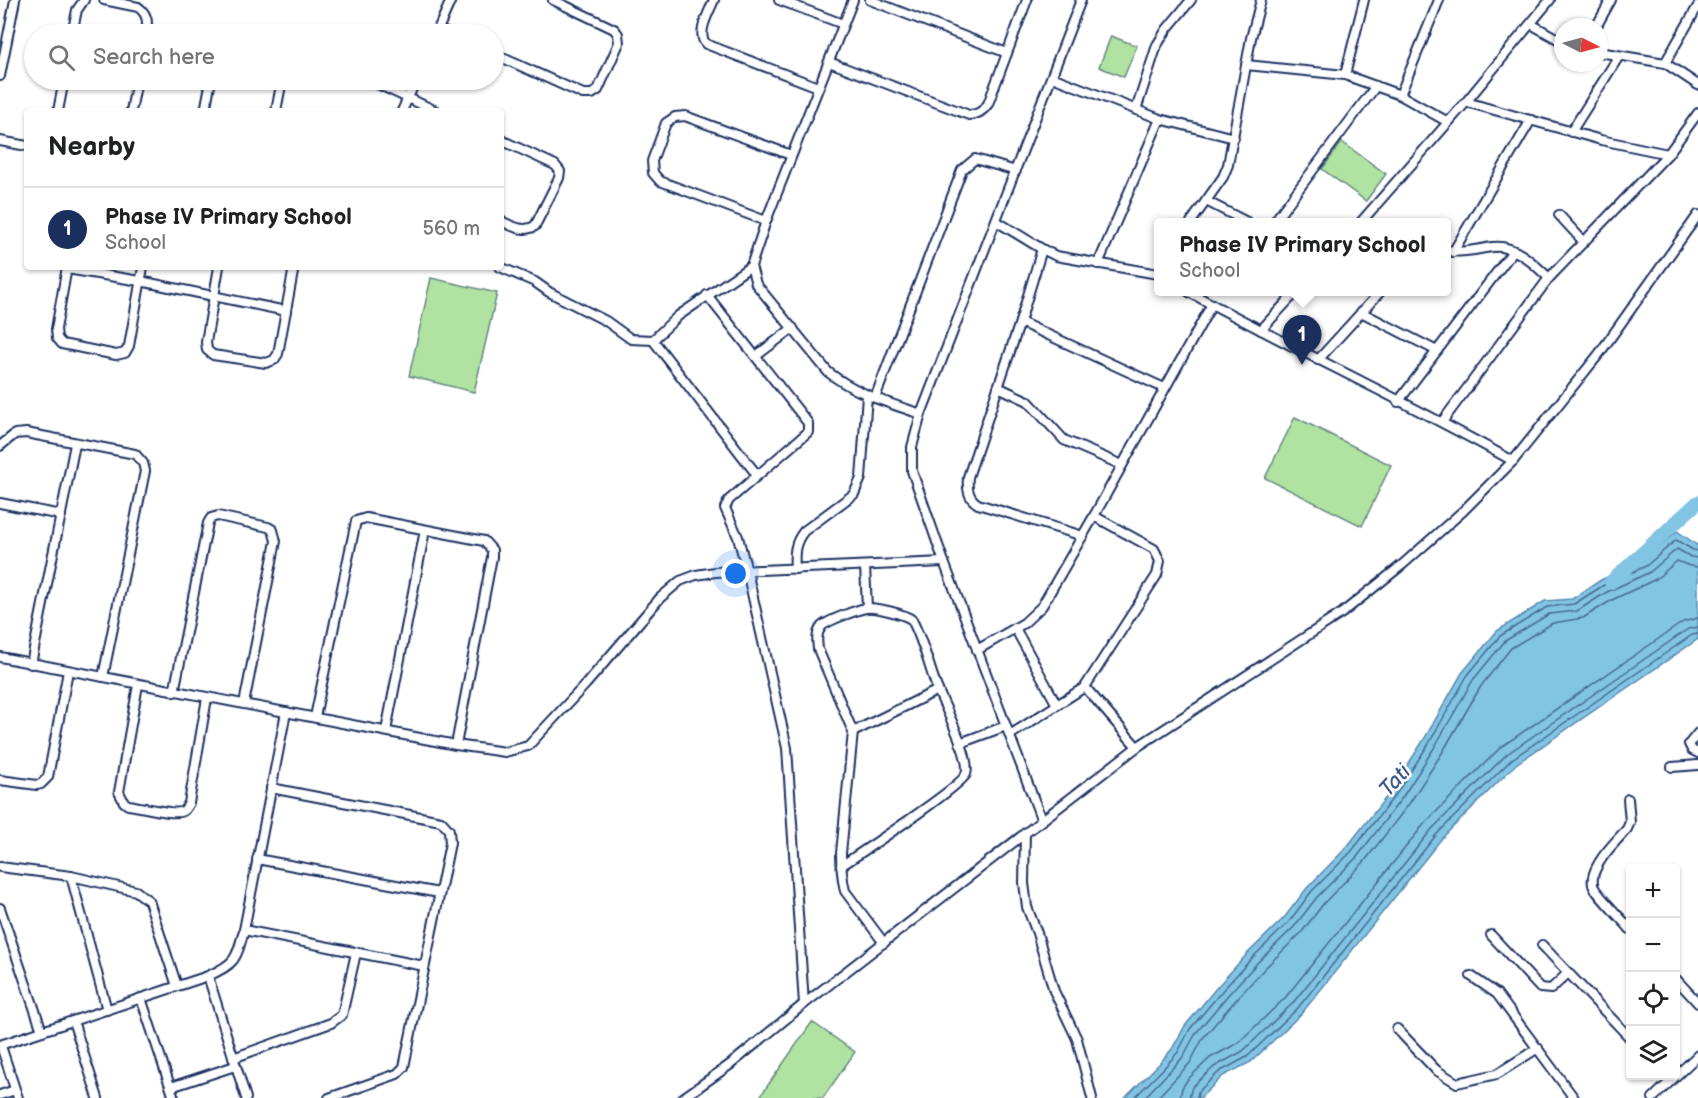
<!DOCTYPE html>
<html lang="en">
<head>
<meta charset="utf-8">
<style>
  body { margin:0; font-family:"Balsamiq Sans",sans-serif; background:#f6f6f6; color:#202124 }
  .controls { position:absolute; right:18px; bottom:18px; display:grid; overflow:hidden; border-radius:6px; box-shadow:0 2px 4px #0004 }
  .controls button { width:54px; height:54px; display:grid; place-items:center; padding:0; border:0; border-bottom:2px solid #e0e0e0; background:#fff; color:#202124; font:30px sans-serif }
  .compass { position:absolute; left:1554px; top:18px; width:54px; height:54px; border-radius:50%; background:#fff; box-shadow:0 2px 4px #0004; rotate:96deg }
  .you { position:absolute; left:736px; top:574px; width:21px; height:21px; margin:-15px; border:4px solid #fff; border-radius:50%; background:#1a73e8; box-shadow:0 0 0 9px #1a73e833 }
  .badge { display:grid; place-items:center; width:39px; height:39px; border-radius:50%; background:#1b2f5e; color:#fff; font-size:20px; font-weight:700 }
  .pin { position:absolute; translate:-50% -50px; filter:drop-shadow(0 2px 3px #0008) }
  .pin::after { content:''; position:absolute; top:32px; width:21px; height:18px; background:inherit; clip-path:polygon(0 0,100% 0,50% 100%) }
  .popup { position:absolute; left:1154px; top:218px; width:297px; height:78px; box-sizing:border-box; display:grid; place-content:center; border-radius:6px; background:#fff; filter:drop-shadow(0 2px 4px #0005); font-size:20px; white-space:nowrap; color:#757577 }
  .popup b { font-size:22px; color:#202124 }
  .popup::after { content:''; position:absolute; left:50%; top:100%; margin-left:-12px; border:12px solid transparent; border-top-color:#fff }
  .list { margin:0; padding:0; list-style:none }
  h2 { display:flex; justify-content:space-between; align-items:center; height:78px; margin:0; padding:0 24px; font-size:26px }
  h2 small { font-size:20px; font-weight:400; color:#757577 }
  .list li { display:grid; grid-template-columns:39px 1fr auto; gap:18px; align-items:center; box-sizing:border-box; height:84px; padding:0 24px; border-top:2px solid #e0e0e0 }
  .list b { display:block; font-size:22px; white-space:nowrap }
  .list p { margin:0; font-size:20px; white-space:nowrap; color:#757577 }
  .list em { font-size:20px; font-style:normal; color:#757577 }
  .icon { flex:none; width:33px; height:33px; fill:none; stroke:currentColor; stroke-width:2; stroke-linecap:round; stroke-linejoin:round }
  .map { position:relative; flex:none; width:1698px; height:1098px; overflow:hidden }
  .search { position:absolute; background:#fff; box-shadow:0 2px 4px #0004; left:24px; top:24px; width:480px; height:66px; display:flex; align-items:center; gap:15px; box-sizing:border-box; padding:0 21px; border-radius:33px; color:#757577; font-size:22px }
  .panel { position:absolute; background:#fff; box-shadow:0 2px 4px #0004; left:24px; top:108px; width:480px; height:162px; border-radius:6px }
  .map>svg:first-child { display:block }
  .green { fill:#b0e2a2; stroke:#668880; stroke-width:1.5 }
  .water { fill:#82c4e3; stroke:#5988ae; stroke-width:1.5 }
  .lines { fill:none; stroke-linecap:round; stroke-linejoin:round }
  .shore { stroke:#446b93; stroke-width:1.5 }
  .river { stroke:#82c4e3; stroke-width:14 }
  .minor-casing { stroke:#1b2f5e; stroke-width:12 }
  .minor { stroke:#fff; stroke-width:8 }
  .labels { text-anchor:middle; stroke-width:5; stroke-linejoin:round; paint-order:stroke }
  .water-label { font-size:22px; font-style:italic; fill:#3a5c86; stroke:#fff }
</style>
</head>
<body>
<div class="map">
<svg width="1698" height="1098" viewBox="0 0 1698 1098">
  <rect width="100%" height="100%" fill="#fff"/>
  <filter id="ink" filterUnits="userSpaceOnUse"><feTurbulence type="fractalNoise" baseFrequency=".0167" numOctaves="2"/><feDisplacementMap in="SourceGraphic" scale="12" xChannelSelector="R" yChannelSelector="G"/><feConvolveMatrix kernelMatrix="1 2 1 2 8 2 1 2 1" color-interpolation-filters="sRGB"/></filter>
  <g filter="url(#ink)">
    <g class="green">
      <polygon points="1111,36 1137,46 1124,77 1099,67"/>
      <polygon points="1342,142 1386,174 1366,201 1322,169"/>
      <polygon points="431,278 497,293 474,392 409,376"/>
      <polygon points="1295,417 1391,465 1362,526 1265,478"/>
      <polygon points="812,1022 855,1052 823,1098 759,1098"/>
    </g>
    <polygon class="water" points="1677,531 1698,546 1698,639 1516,764 1442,838 1302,1013 1251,1062 1223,1076 1200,1098 1125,1098 1159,1064 1172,1049 1185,1026 1217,987 1248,953 1284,918 1307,888 1346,848 1391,791 1423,741 1462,673 1497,631 1545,601 1572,599 1601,580 1643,560"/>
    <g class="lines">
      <g class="shore">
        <polyline points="1134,1098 1164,1068 1178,1052 1190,1029 1222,991 1253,957 1289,922 1311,892 1351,852 1396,794 1428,745 1467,676 1500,636 1547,607 1574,604 1604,585 1646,566 1676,540 1693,550 1698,551"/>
        <polyline points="1144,1098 1183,1057 1196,1033 1227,996 1258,962 1294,927 1317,897 1357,857 1402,798 1434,748 1473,680 1505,641 1549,614 1577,611 1607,592 1650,572 1677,549 1691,557 1698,558"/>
        <polyline points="1157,1098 1190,1063 1203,1038 1234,1002 1265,968 1301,933 1324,903 1364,862 1409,804 1442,753 1481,686 1511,648 1553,623 1583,618 1612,600 1656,579 1677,561 1690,566 1698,567"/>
        <polyline points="1180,1098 1182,1088 1188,1079 1210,1058 1238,1043 1285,998 1425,823 1501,747 1683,622 1698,618"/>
        <polyline points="1189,1098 1192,1087 1214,1067 1243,1051 1292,1004 1432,829 1507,754 1688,629 1698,627"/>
        <polyline points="1197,1098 1198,1092 1219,1072 1247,1057 1297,1009 1437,834 1512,759 1692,635 1698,634"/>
      </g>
      <polyline class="river" points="1611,582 1698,502"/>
      <defs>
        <g id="minor">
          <path d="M104 0 138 7C148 14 148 23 146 34"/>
          <path d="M714 0C709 12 696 34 706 44L818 87"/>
          <polyline points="779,0 843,24"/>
          <path d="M853 0 766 221 751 266 756 284 828 372C856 394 889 403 921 414"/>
          <polyline points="870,0 1007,53"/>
          <polyline points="1531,24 1563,42"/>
          <polyline points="1596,27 1611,0"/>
          <polyline points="438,30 449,34"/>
          <polyline points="72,34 77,10 84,0"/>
          <polyline points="436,34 451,0"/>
          <polyline points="1599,52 1665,63 1698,85"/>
          <polyline points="494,54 583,94 592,94 598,90 619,43 618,34 614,29 553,0"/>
          <path d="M829 62 969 115C978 115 983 111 988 104L1027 0"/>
          <polyline points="1665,63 1698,6"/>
          <polyline points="1246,65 1345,75 1400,95 1448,122"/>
          <polyline points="1345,75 1364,0"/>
          <polyline points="0,76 15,0"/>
          <polyline points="1052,77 1160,119 1234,138"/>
          <polyline points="369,80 436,111"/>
          <polyline points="1400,95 1439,0"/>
          <polyline points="1466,102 1601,140 1668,154"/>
          <polyline points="1136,110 1157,45 1167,29 1191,0"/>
          <polyline points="58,111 64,80"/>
          <polyline points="131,111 137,80"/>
          <polyline points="205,111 211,80"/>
          <polyline points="276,111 282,80"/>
          <polyline points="402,111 416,80"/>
          <polyline points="1571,132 1619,56"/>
          <path d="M501 140 555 165 560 171 559 178 535 226C523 233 512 226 501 221"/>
          <polyline points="0,141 27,146"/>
          <polyline points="1206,201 1247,222"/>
          <polyline points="1559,215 1583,241"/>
          <polyline points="766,221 660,181 653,173 652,161 666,123 675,117 685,116 791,155"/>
          <polyline points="996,221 1042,249 1056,256 1158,274"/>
          <polyline points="1191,222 1223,177 1228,165 1251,38 1261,0"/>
          <polyline points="1274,222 1376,86"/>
          <polyline points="1361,222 1466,102 1550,0"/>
          <path d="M1042 249 1020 322 968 477C967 489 968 498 978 504L1083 536"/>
          <path d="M1446 250C1462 254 1476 249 1493 247 1515 244 1534 264 1549 278"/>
          <polyline points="1453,252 1531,120"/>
          <polyline points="1098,264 1160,119"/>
          <polyline points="67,267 56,329 57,338 62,344 116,355 125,353 129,346 143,267"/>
          <polyline points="219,267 206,342 207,350 213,355 266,363 274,360 278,354 294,267"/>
          <polyline points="500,267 535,282 549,292 606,321 631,339 653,340 678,316 751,266"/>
          <polyline points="67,269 140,281 286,311"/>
          <path d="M1189 292C1296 350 1407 402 1513 461"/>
          <polyline points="707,295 808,423 808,432 729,500 725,508 738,537 747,571 787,748 804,1004"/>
          <polyline points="1361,312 1437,351"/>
          <polyline points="1020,322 1164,388"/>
          <polyline points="1261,330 1296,292"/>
          <polyline points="653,340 757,475"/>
          <polyline points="756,356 793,328"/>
          <polyline points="1318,360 1380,292"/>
          <polyline points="998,387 1028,401 1064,440 1122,465"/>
          <polyline points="875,398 962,170 975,159 1016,171"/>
          <polyline points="1398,402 1513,251"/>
          <polyline points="1442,422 1549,278 1668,154 1698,113"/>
          <polyline points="0,446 15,434 26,433 135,454 143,463 145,471 103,677"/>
          <polyline points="0,503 61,515"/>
          <polyline points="865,566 867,608"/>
          <path d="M795 569C794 554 794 543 804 531L854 494 861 478 867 395"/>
          <polyline points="1015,628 1057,705"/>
          <polyline points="977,650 1024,623 1042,606 1094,516 1212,304"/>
          <polyline points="0,657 456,745 505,752 528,746 586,684 660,598 680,581 696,575 715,572 944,562"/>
          <polyline points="31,664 75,444"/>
          <path d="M138 685 119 792 124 802 128 805C139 806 175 816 183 811 186 809 187 806 189 803L207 698"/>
          <polyline points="1085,687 1137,747"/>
          <polyline points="174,692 208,523 211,518 218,516 268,527 273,530 276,541 244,704"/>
          <polyline points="315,717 356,521 366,518 484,541 492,550 492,557 456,745"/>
          <polyline points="386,731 425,530"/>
          <polyline points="853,732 938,690"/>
          <polyline points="1698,733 1689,744 1692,750 1698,753"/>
          <polyline points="1010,735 1085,687 1157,575 1160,561 1154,549 1094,516"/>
          <polyline points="960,743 1006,726"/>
          <polyline points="1672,767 1698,765"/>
          <polyline points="0,780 37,785 41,784 48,777 68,671"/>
          <polyline points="271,788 441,821 449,830 450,843 404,1067 397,1074 329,1098"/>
          <path d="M1628 799 1630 822 1627 829C1616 841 1589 867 1593 885 1595 893 1623 920 1630 929"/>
          <polyline points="1042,821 944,562 912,471 912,447 921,414 1081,0"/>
          <polyline points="1025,833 1024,883 1027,907 1037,933 1054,991 1077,1039 1092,1098"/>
          <polyline points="257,859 439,893"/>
          <path d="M841 866C859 854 962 786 966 774 972 758 944 706 937 688 929 666 923 641 912 620 906 614 875 607 866 608 859 609 827 621 822 626 816 633 817 641 818 649L853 732 841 853C841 866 842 878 845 891L884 943"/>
          <polyline points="0,867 71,876 136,891 149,901 177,986"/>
          <polyline points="71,876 107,1010"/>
          <polyline points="0,908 42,1031"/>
          <polyline points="244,930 424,966"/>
          <polyline points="1491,935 1540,988 1551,989 1568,973"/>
          <polyline points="1542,945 1630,1038"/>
          <polyline points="208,976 246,1098"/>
          <polyline points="1471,976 1497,994 1574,1098"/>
          <polyline points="1676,979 1698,1003"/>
          <polyline points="141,998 174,1098"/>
          <polyline points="73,1021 98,1098"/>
          <polyline points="1397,1029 1436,1070 1457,1083 1497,1074 1538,1048"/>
          <path d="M0 1045 208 976C236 963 236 960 244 930L286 712"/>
          <polyline points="1,1046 18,1098"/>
          <polyline points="233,1058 331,1023 342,1015 356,953"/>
          <polyline points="171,1087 235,1066"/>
          <polyline points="0,1095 15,1090"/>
          <polyline points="683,1098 731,1064 804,1004 1137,747 1342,613 1402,565 1463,511 1513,461 1599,354 1698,215"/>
          <polyline points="1653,1098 1698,1055"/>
        </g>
      </defs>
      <use href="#minor" class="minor-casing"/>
      <use href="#minor" class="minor"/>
    </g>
  </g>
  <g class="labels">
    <g class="water-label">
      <text transform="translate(1394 780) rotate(-48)" y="8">Tati</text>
    </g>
  </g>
</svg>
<div class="controls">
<button>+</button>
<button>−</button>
<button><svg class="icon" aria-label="locate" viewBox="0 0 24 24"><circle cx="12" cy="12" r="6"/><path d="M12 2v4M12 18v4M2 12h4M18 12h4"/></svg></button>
<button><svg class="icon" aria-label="layers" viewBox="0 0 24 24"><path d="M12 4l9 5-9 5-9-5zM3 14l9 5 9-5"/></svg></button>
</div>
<svg class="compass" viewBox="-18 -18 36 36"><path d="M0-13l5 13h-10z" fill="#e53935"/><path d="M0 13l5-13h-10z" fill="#757577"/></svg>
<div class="you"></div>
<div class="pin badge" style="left:1302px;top:365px">1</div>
<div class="popup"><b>Phase IV Primary School</b>School</div>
<div class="search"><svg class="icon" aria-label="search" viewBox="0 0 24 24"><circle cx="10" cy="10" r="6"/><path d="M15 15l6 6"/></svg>Search here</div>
<section class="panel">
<h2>Nearby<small></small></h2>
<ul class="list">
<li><span class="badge">1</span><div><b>Phase IV Primary School</b><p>School</p></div><em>560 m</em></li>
</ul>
</section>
</div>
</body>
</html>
